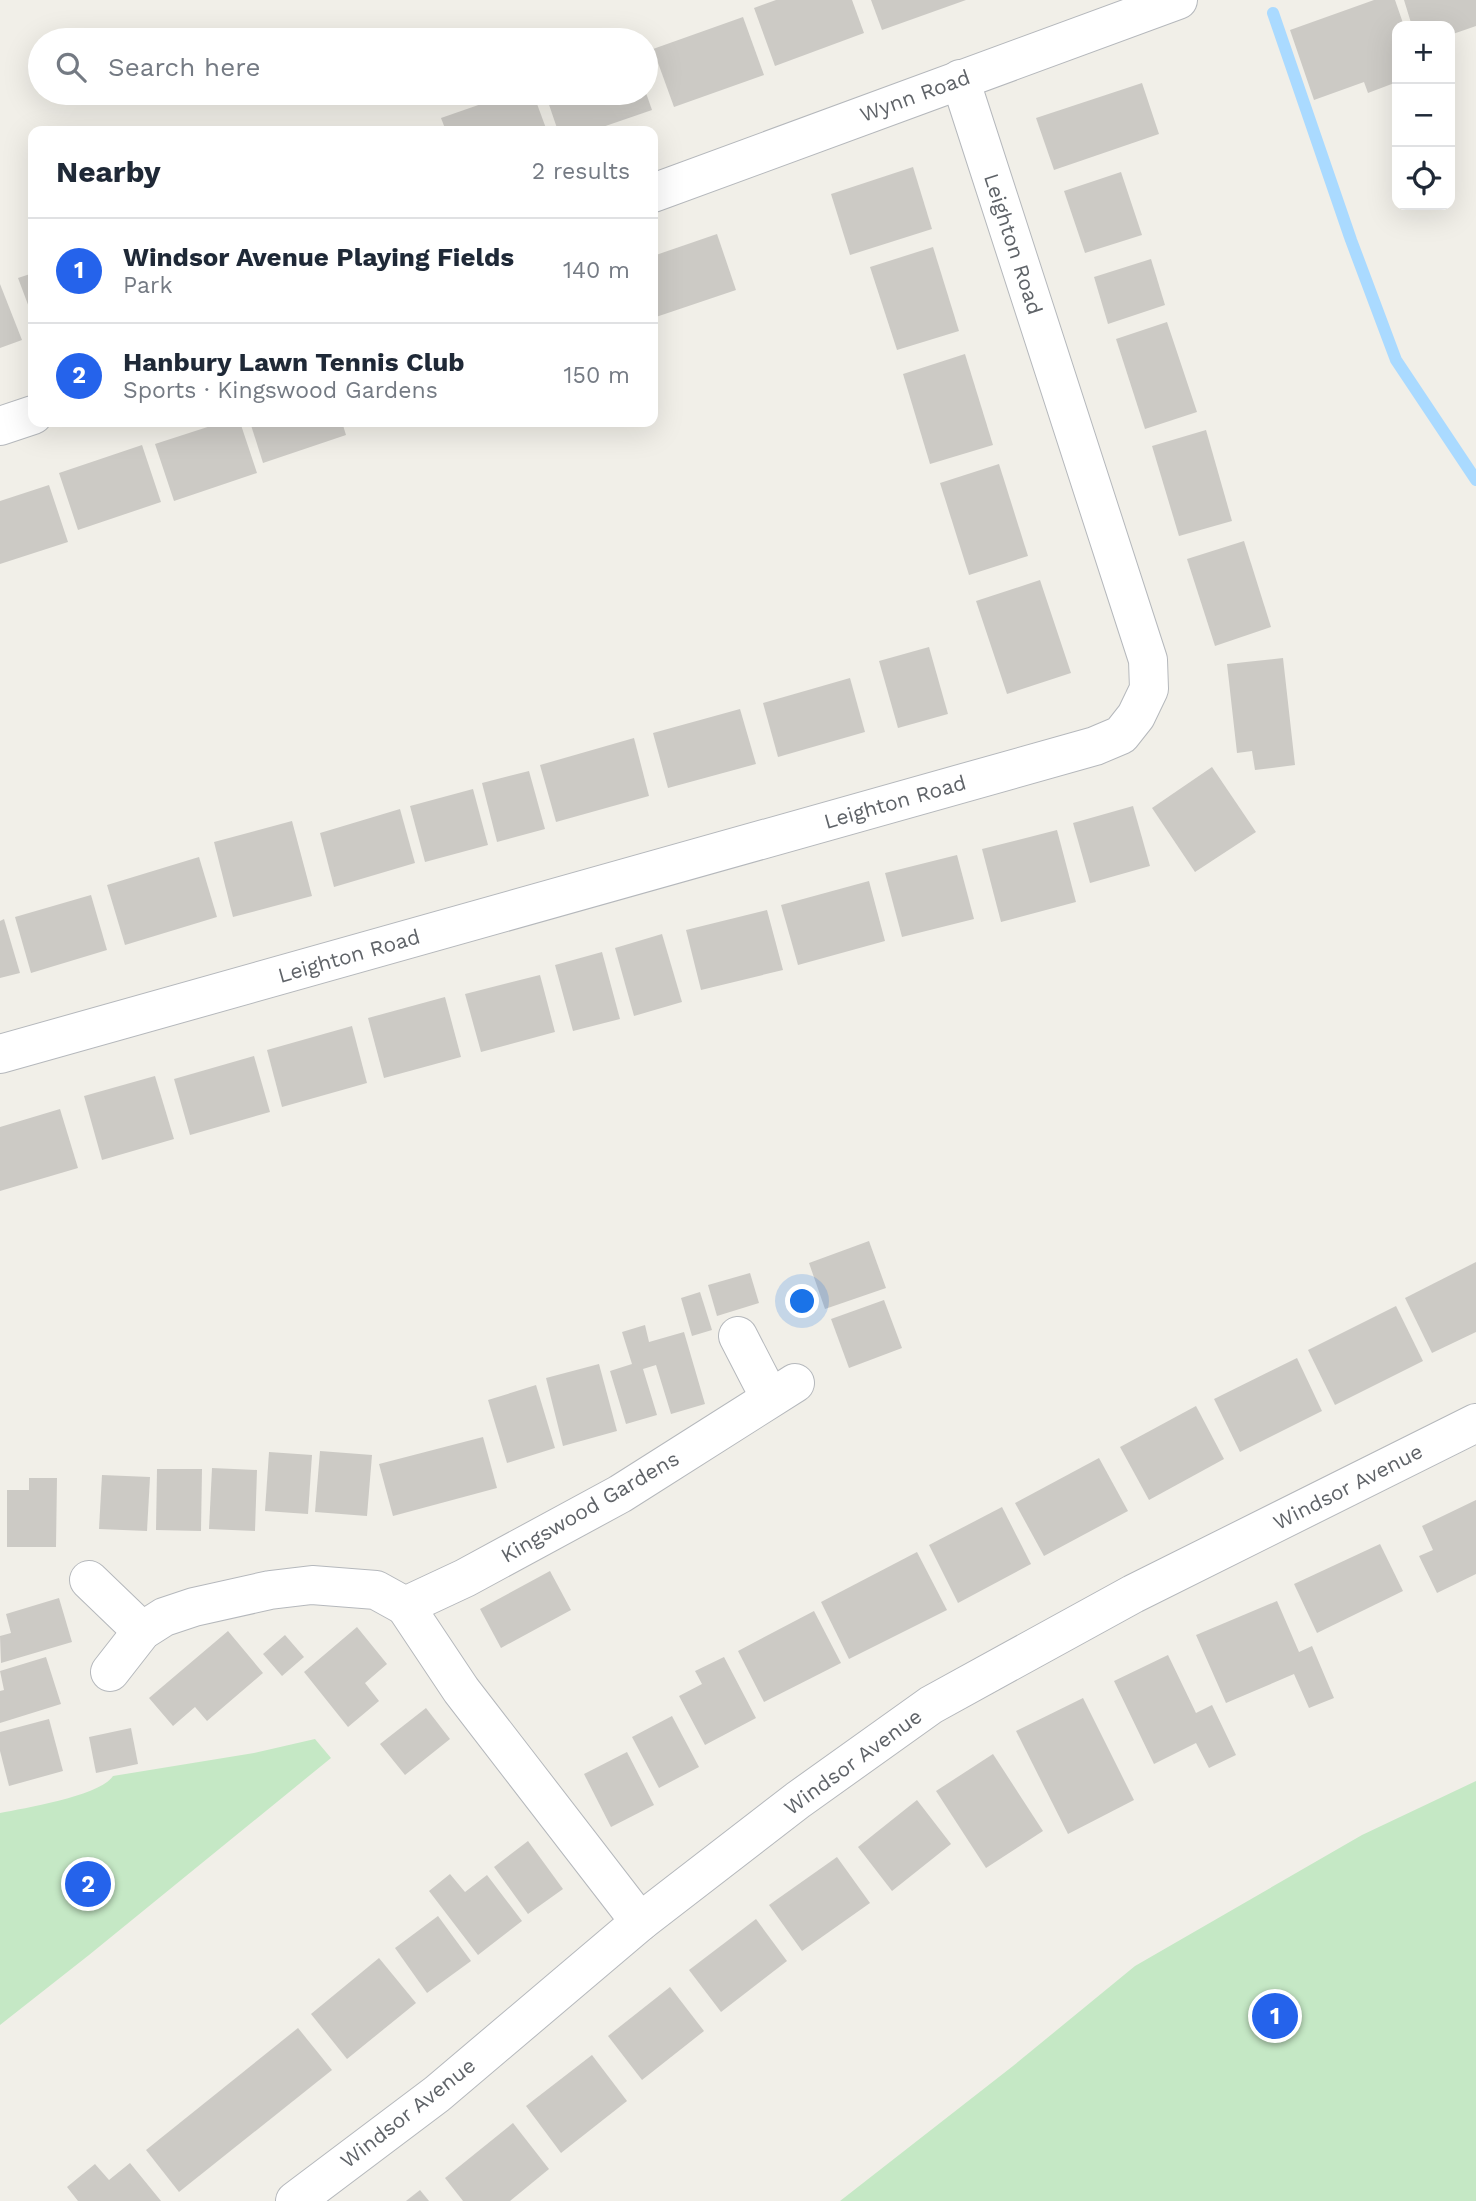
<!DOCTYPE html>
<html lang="en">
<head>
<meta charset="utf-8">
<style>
  body { margin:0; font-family:"Work Sans",sans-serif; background:#f6f6f7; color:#1f2937 }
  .controls { position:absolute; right:21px; top:21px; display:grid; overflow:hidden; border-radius:14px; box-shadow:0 7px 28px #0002 }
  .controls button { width:63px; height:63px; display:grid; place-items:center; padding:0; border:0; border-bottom:2px solid #e0e1e3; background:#fff; color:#1f2937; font:35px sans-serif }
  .you { position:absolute; left:803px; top:1302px; width:24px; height:24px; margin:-18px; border:5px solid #fff; border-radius:50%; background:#1a73e8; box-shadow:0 0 0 10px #1a73e833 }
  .badge { display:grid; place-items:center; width:46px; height:46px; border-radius:50%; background:#2563eb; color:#fff; font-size:23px; font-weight:700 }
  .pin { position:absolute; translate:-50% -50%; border:4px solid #fff; box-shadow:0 2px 7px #0006 }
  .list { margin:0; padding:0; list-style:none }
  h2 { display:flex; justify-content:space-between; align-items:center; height:91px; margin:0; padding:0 28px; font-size:30px }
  h2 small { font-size:23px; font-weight:400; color:#747a83 }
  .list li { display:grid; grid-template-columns:46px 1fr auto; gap:21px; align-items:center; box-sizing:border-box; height:105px; padding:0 28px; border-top:2px solid #e0e1e3 }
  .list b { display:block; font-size:26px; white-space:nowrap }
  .list p { margin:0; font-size:23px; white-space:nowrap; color:#747a83 }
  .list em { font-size:23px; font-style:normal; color:#747a83 }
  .icon { flex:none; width:38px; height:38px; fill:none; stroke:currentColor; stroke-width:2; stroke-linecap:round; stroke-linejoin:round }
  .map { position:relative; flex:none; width:1476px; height:2201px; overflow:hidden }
  .search { position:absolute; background:#fff; box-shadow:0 7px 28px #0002; left:28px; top:28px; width:630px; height:77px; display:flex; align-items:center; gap:18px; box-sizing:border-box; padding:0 24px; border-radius:38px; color:#747a83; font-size:26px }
  .panel { position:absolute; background:#fff; box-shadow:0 7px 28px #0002; left:28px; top:126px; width:630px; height:301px; border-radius:14px }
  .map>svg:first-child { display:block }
  .green { fill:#c5e8c5 }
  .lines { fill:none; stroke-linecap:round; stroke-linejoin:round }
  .stream { stroke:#aadaff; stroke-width:12 }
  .building { fill:#cccac5 }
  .street-casing { stroke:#b5b8bc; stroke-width:40 }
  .street { stroke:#fff; stroke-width:38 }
  .labels { text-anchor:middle; stroke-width:5; stroke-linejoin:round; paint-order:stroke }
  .street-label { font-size:21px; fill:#5f6368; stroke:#fff }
</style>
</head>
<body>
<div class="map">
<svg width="1476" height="2201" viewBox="0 0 1476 2201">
  <rect width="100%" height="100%" fill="#f1efe8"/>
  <g class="green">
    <path d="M315 1739 331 1758 89 1955 0 2025V1813C25 1808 100 1796 113 1776L254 1753Z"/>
    <polygon points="1476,1781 1476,2201 840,2201 1013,2066 1135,1966 1362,1835"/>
  </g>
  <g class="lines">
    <polyline class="stream" points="1273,13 1351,240 1396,360 1476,480"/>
  </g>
  <g class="building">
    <polygon points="776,0 852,0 864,33 775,66 754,8"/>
    <polygon points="871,0 966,0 882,30"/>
    <polygon points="1374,0 1395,0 1404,26 1397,26 1397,82 1368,93 1364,82 1314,100 1290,30"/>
    <polygon points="1404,0 1476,0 1476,26 1450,35 1450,26 1412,26"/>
    <polygon points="743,17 764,75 674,107 653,49"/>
    <polygon points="1142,83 1159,134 1054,170 1036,118"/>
    <polygon points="513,93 533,93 547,131 446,131 441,118"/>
    <polygon points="545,93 646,93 652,110 591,131 558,131"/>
    <polygon points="913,167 932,229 850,255 831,194"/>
    <polygon points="1121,172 1142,235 1085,253 1064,191"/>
    <polygon points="717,234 736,290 653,318 653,256"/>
    <polygon points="933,247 959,331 897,350 870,267"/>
    <polygon points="1151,259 1165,305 1108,324 1094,277"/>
    <polygon points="33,273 33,318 18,278"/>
    <polygon points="0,284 22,340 0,348"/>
    <polygon points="1167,322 1197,412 1145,429 1116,339"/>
    <polygon points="965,354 993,445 930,464 903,374"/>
    <polygon points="223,422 240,422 257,473 174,501 155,444"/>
    <polygon points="250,422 342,422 346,435 263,463"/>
    <polygon points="1206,430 1232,521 1179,536 1152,446"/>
    <polygon points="142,445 161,502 78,530 59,473"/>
    <polygon points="999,464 1028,556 969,575 940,483"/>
    <polygon points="49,485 68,542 0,564 0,501"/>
    <polygon points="1244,541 1271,627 1215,646 1187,559"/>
    <polygon points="1040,580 1071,673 1007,694 976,601"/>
    <polygon points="929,647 948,714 898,728 879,661"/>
    <polygon points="1283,658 1295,765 1255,770 1252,751 1237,753 1227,664"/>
    <polygon points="850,678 865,732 778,757 763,703"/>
    <polygon points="740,709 756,764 668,788 653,733"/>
    <polygon points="634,738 649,796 556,822 540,765"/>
    <polygon points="1212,767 1256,832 1195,872 1152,808"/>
    <polygon points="529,771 545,829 497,842 482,783"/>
    <polygon points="473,789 488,845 425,862 410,806"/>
    <polygon points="1133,806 1150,866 1090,883 1073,823"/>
    <polygon points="400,809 415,863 334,887 320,833"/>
    <polygon points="292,821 312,896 233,917 214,842"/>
    <polygon points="1057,830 1076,902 1001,922 982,849"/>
    <polygon points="957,855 974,919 902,937 885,873"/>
    <polygon points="199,857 217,917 125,945 107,885"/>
    <polygon points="869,881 885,941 798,965 781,905"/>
    <polygon points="91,895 107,950 31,973 15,917"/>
    <polygon points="767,910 783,970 701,990 686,930"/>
    <polygon points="4,919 20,973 0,978 0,921"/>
    <polygon points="662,934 682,1002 634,1016 615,948"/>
    <polygon points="602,952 620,1019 573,1031 555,965"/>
    <polygon points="540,975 555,1032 481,1052 465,994"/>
    <polygon points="445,997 461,1057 384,1078 368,1018"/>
    <polygon points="352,1026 367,1083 282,1107 267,1050"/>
    <polygon points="254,1056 270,1112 190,1135 174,1079"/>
    <polygon points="155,1076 174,1139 102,1160 84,1096"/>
    <polygon points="60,1109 78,1168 0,1191 0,1127"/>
    <polygon points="869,1241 886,1288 825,1309 809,1263"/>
    <polygon points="1476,1262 1476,1332 1432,1353 1405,1298"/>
    <polygon points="750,1273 759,1303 717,1316 708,1285"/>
    <polygon points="700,1292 712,1330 692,1336 681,1298"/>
    <polygon points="884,1300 902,1348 849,1368 831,1319"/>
    <polygon points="1396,1306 1423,1361 1335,1405 1308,1350"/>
    <polygon points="645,1325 649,1342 684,1332 705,1404 671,1414 656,1365 643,1369 657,1415 626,1424 610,1371 632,1364 622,1332"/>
    <polygon points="1297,1358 1322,1411 1240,1452 1214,1399"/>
    <polygon points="599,1364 617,1431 563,1446 546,1378"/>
    <polygon points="536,1385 555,1448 507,1463 488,1400"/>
    <polygon points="1196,1406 1224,1459 1149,1500 1120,1447"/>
    <polygon points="483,1437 497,1488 393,1516 379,1464"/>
    <polygon points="320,1451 372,1455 367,1516 315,1512"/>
    <polygon points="269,1452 312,1455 308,1514 265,1511"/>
    <polygon points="1099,1458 1128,1511 1044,1556 1015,1503"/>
    <polygon points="212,1468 257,1470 255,1531 209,1529"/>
    <polygon points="157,1469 202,1469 201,1531 156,1530"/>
    <polygon points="102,1475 150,1477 147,1531 99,1529"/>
    <polygon points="29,1478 57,1478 56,1547 7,1547 7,1490 29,1490"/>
    <polygon points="1476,1500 1476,1574 1437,1593 1419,1556 1433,1550 1422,1526"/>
    <polygon points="1002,1507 1031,1564 958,1603 929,1545"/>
    <polygon points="1380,1544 1403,1591 1317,1633 1294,1584"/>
    <polygon points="917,1552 947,1610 849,1659 821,1602"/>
    <polygon points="550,1571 571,1610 501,1648 480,1609"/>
    <polygon points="59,1598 72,1642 1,1663 0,1636 11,1633 6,1614"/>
    <polygon points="1277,1601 1299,1652 1312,1646 1334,1698 1309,1708 1294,1674 1226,1703 1196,1635"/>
    <polygon points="814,1611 841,1663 764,1702 738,1651"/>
    <polygon points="357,1627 387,1664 365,1683 379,1701 348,1727 304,1672"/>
    <polygon points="228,1631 263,1673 207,1721 195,1707 173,1726 149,1698"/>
    <polygon points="285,1635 304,1657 282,1676 263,1654"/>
    <polygon points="1168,1655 1196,1713 1212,1705 1236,1755 1209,1768 1196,1743 1154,1764 1114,1681"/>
    <polygon points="46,1657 61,1704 0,1723 0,1691 4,1690 0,1671"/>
    <polygon points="724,1657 756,1718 705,1745 679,1696 702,1684 695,1671"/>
    <polygon points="1083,1698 1134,1800 1068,1834 1016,1731"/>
    <polygon points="426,1708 450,1739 405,1775 380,1744"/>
    <polygon points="672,1716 699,1767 659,1788 632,1737"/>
    <polygon points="49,1719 63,1771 9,1786 0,1751 0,1732"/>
    <polygon points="131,1728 138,1764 96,1773 89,1737"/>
    <polygon points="627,1752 654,1805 611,1827 584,1774"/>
    <polygon points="993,1754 1043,1831 986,1868 936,1791"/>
    <polygon points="917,1800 951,1844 892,1891 858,1847"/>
    <polygon points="528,1841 563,1889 528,1914 494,1867"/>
    <polygon points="837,1857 870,1903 802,1951 769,1905"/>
    <polygon points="450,1874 465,1892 487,1875 522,1921 478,1955 429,1891"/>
    <polygon points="438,1916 471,1961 427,1993 395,1948"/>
    <polygon points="756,1919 787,1961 721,2012 689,1970"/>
    <polygon points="379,1958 416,2003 347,2059 311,2014"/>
    <polygon points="670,1987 704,2031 642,2080 608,2036"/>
    <polygon points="298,2028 332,2070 179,2192 146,2150"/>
    <polygon points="592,2055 627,2101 561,2153 526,2106"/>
    <polygon points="513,2123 549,2169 510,2201 463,2201 445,2178"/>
    <polygon points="130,2163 161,2201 78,2201 67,2187 95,2164 109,2180"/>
    <polygon points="420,2190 429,2201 406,2201"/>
  </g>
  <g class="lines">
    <defs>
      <g id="street">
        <polyline points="653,193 1178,0"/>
        <polyline points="0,426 33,415"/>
        <polyline points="0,1054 1095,746 1121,735 1136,716 1149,689 1148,660 960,79"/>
        <polyline points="738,1336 770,1398"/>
        <polyline points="89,1580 142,1631"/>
        <polyline points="405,1606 461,1690 640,1922"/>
        <polyline points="110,1672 142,1631 164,1617 194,1607 270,1590 312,1585 376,1590 405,1606 465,1578 620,1494 795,1383"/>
        <polyline points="295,2201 437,2094 640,1922 798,1800 931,1705 1133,1594 1476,1423"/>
      </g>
    </defs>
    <use href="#street" class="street-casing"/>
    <use href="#street" class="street"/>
  </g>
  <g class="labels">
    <g class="street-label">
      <text transform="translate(915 96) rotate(-20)" y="7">Wynn Road</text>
      <text transform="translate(1013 244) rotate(72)" y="7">Leighton Road</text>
      <text transform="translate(895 802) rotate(-16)" y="7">Leighton Road</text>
      <text transform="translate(349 956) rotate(-16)" y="7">Leighton Road</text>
      <text transform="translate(1348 1487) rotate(-27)" y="7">Windsor Avenue</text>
      <text transform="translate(590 1507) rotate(-30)" y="7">Kingswood Gardens</text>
      <text transform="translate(853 1762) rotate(-36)" y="7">Windsor Avenue</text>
      <text transform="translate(408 2113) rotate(-38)" y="7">Windsor Avenue</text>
    </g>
  </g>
</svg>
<div class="controls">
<button>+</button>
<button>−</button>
<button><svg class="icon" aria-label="locate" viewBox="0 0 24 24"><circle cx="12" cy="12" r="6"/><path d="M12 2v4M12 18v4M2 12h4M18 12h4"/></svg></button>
</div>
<div class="you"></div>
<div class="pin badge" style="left:1275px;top:2016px">1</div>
<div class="pin badge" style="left:88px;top:1884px">2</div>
<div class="search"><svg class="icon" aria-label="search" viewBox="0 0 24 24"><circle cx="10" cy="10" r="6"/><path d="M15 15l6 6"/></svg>Search here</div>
<section class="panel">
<h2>Nearby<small>2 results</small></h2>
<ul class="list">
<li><span class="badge">1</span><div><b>Windsor Avenue Playing Fields</b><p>Park</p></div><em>140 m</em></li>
<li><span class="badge">2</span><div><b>Hanbury Lawn Tennis Club</b><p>Sports · Kingswood Gardens</p></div><em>150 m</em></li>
</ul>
</section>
</div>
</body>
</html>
